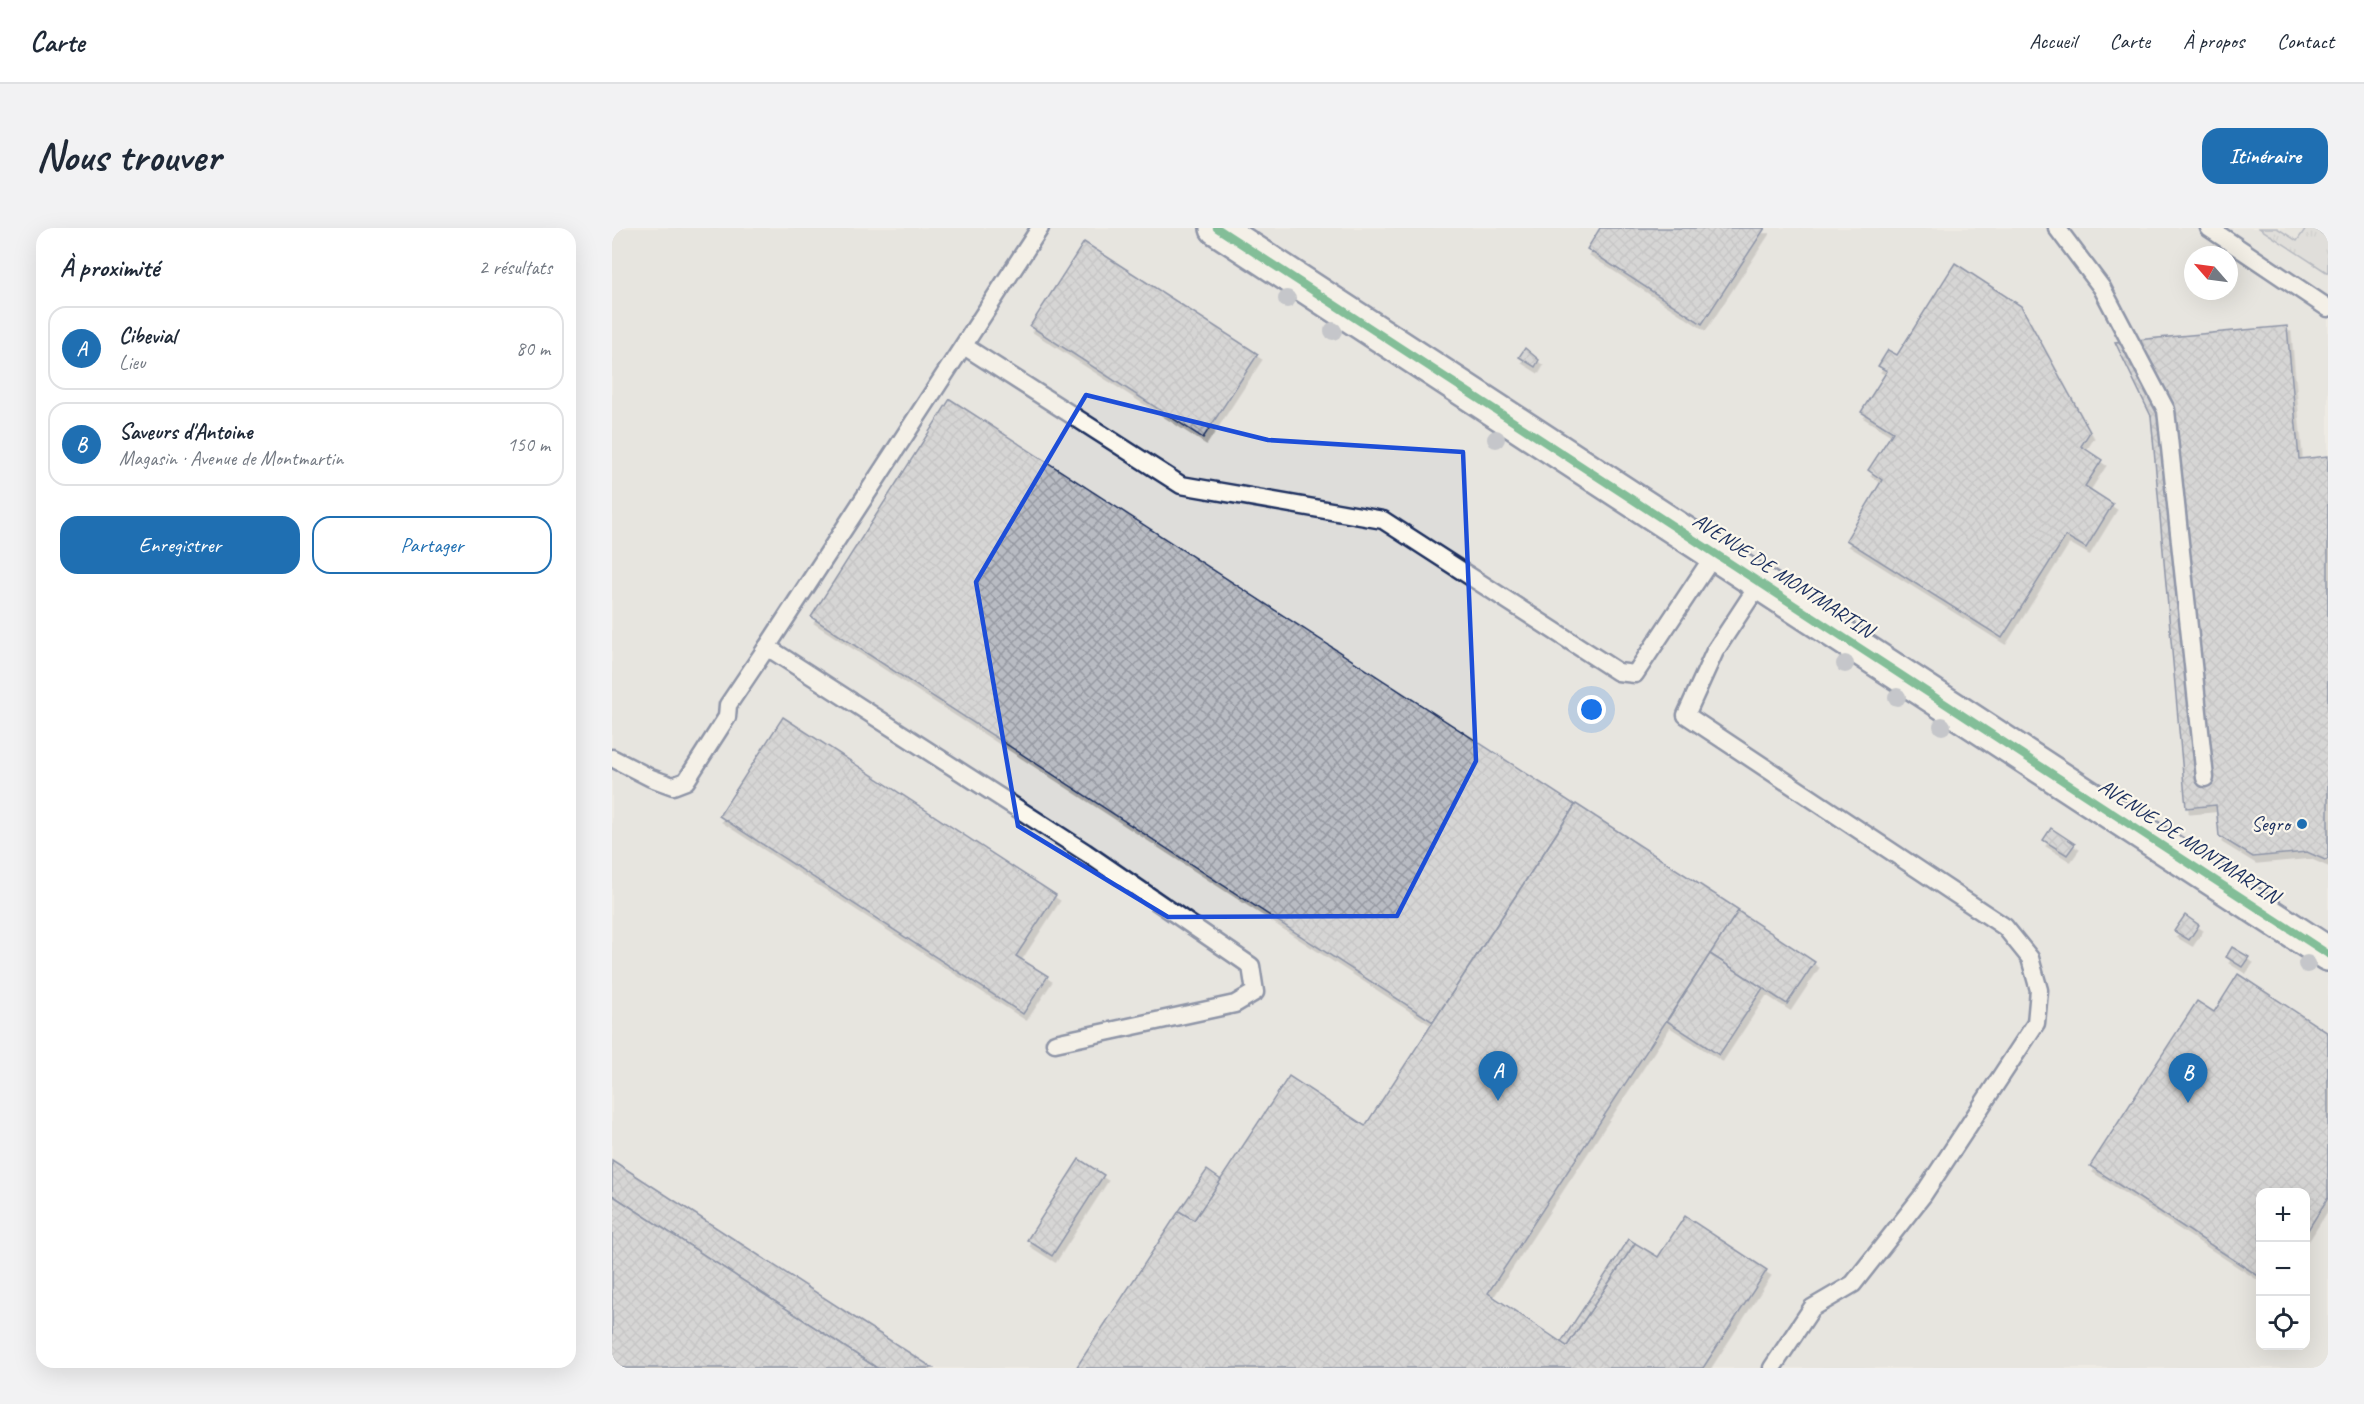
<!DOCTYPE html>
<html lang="fr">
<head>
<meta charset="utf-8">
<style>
  body { margin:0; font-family:Caveat,sans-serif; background:#f2f2f3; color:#1f2937 }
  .controls { position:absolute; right:18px; bottom:18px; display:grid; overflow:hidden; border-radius:12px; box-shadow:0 6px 24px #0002 }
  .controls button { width:54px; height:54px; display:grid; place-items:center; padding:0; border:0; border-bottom:2px solid #e0e1e3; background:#fff; color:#1f2937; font:30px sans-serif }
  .compass { position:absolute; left:1572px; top:18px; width:54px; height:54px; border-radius:50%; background:#fff; box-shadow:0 6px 24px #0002; rotate:298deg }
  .you { position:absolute; left:980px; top:482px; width:21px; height:21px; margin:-15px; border:4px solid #fff; border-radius:50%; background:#1a73e8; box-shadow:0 0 0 9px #1a73e833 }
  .badge { display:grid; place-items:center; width:39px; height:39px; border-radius:50%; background:#1f6fb2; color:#fff; font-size:20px; font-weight:700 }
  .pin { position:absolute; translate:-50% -50px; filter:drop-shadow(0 2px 3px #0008) }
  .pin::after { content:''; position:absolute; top:32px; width:21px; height:18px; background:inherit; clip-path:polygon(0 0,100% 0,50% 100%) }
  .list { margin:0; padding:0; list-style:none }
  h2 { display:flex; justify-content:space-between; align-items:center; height:78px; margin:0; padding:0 24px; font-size:26px }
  h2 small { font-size:20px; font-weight:400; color:#747a83 }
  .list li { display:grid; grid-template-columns:39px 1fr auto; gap:18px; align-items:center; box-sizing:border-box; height:84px; margin:0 12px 12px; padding:0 12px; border:2px solid #e0e1e3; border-radius:18px }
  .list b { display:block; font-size:22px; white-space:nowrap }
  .list p { margin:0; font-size:20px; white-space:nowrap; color:#747a83 }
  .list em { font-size:20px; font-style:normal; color:#747a83 }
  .actions { display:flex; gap:12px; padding:18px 24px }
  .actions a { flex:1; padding:14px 0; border:2px solid #1f6fb2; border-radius:18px; text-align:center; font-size:21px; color:#1f6fb2 }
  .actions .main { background:#1f6fb2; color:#fff }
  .icon { flex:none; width:33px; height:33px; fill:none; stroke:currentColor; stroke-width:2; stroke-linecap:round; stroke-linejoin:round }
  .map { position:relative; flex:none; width:1716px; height:1140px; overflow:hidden; border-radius:18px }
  header { display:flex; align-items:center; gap:36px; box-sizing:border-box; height:84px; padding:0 30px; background:#fff; border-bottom:2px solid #e0e1e3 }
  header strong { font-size:28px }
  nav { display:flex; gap:33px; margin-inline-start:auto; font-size:21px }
  .intro { display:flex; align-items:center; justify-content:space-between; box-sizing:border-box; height:144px; padding:0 36px }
  h1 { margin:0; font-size:42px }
  .button { padding:15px 27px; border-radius:18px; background:#1f6fb2; color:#fff; font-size:21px; font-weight:700 }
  main { display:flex; gap:36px; padding:0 36px }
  aside { flex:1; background:#fff; border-radius:18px; box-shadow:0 6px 24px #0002 }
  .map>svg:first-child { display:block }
  .built { fill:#deddda; fill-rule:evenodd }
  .grass { fill:url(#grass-tufts); stroke:#747f96; stroke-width:1.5 }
  .building { fill:url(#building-cross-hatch); stroke:#1b2f5e; stroke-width:1.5; filter:url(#shadow) }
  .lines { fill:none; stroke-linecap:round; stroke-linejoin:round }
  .service-casing { stroke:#1b2f5e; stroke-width:21 }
  .minor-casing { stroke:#1b2f5e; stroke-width:38 }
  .service { stroke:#fbf7ec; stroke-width:16 }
  .minor { stroke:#fbf7ec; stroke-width:33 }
  .cycleway-casing { stroke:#fbf7ec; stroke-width:11 }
  .cycleway { stroke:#00873e; stroke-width:8 }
  .tree { fill:#939aaa }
  .marked { fill:none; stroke:#1d4ed8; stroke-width:4.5; stroke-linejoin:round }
  .poi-dot { fill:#1f6fb2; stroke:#fbf7ec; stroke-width:2 }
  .labels { text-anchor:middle; stroke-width:4.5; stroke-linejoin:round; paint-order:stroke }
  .street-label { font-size:21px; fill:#1b2f5e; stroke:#fbf7ec }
  .poi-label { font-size:21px; fill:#1b2f5e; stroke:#fbf7ec; text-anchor:end }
</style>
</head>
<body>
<header>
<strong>Carte</strong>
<nav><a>Accueil</a><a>Carte</a><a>À propos</a><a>Contact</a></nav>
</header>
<div class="intro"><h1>Nous trouver</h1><a class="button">Itinéraire</a></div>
<main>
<aside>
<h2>À proximité<small>2 résultats</small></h2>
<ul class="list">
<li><span class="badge">A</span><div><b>Cibevial</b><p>Lieu</p></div><em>80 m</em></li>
<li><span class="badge">B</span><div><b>Saveurs d'Antoine</b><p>Magasin · Avenue de Montmartin</p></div><em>150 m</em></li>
</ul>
<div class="actions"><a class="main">Enregistrer</a><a>Partager</a></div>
</aside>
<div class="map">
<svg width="1716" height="1140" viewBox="0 0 1716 1140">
  <defs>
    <pattern id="grass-tufts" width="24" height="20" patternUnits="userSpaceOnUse" patternTransform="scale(1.5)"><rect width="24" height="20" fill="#cecfcf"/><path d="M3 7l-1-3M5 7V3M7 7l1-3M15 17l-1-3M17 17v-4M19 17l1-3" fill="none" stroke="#b0b2b4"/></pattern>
    <pattern id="building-cross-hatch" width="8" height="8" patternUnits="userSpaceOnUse" patternTransform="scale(1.5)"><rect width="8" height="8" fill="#b9bcc3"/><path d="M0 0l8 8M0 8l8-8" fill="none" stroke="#9699a2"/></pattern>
    <filter id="shadow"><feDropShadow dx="3.5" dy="6" stdDeviation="0" flood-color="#0004"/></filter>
  </defs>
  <rect width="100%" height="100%" fill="#eeebe4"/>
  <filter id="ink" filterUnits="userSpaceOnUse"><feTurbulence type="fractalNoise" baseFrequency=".0167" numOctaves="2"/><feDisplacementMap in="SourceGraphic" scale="12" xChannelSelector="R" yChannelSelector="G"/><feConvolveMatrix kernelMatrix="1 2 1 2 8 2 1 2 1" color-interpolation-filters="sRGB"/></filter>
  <g filter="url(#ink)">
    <path class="built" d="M0 0H1716V1140H0ZM1581 27H1617V63H1581ZM1648 964H1694V1118H1648Z"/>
    <polygon class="grass" points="1647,0 1665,0 1685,13 1694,0 1702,0 1716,9 1716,45"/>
    <g class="building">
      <polygon points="988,0 1153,0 1090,96 975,21"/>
      <polygon points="472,14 646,126 591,210 418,98"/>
      <polygon points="1343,35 1409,78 1478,204 1469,218 1490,232 1473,258 1501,276 1474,320 1454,308 1390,410 1234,312 1270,252 1256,242 1281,204 1249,184 1275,143 1266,138 1276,122 1285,127"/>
      <polygon points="1675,98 1687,231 1716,228 1716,631 1713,632 1695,624 1641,629 1607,608 1604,577 1574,580 1539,188 1503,114"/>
      <polygon points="913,120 927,132 923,139 907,129"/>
      <polygon points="338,171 963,577 821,794 199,389"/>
      <polygon points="171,489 444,667 404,728 436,748 411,786 107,588"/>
      <polygon points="964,576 1127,682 876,1065 955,1118 1023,1015 1046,1029 1073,988 1155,1042 1091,1140 464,1140 567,983 582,992 677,848 753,898"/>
      <polygon points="1439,600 1463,616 1455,627 1431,612"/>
      <polygon points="1126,683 1203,734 1175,776 1098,726"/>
      <polygon points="1573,687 1587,697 1577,712 1562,703"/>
      <polygon points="1620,719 1637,729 1630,739 1614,729"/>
      <polygon points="1098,726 1151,760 1107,827 1055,793"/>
      <polygon points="1626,746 1716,805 1716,970 1694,1005 1694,964 1648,964 1648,1049 1478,938 1585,773 1602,784"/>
      <polygon points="467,931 492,947 440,1028 415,1012"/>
      <polygon points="0,932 251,1095 321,1140 265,1140 0,967"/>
      <polygon points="595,942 609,952 582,992 567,983"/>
      <polygon points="0,967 265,1140 0,1140"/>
      <polygon points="1017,1011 1023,1015 955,1118 949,1114"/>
    </g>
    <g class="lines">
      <defs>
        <g id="service">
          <polyline points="1445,0 1490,60 1554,182 1593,550"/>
          <polyline points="1597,0 1716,80"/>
          <polyline points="352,118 569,257 771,292 1006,444 1023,446 1104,324"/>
          <polyline points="1149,353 1103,423 1074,487 1393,699 1418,730 1427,762 1424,795 1311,967 1241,1056 1200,1080 1160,1140"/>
          <polyline points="155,419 428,0"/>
          <polyline points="0,530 39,550 61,558 74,553 115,489 116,477 155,419 473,624 639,738 643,764 623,776 443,815"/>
        </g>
        <polyline id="minor" points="605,0 1716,726"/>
      </defs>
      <use href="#service" class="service-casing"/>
      <use href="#minor" class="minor-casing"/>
      <use href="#service" class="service"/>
      <use href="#minor" class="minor"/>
      <defs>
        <polyline id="cycleway" points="605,0 1716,726"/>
      </defs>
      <use href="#cycleway" class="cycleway-casing"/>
      <use href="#cycleway" class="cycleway"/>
    </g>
    <g class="tree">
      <circle cx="675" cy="71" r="9"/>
      <circle cx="721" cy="103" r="9"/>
      <circle cx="884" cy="211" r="9"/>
      <circle cx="1233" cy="436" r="9"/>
      <circle cx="1285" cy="469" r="9"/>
      <circle cx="1330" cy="498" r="9"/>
      <circle cx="1695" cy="736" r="9"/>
    </g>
  </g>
  <path d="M0 0H1716V1140H0ZM474 167 656 212 851 224 864 533 785 688 556 689 406 598 364 354Z" fill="#eeebe4" fill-opacity=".55" fill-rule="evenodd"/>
  <path class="marked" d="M474 167 656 212 851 224 864 533 785 688 556 689 406 598 364 354Z"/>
  <circle class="poi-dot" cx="1690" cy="596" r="6"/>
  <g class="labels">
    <g class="street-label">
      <text transform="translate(1171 347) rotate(33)" y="7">AVENUE DE MONTMARTIN</text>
      <text transform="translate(1577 613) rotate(33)" y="7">AVENUE DE MONTMARTIN</text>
    </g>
    <g class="poi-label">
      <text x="1678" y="603">Segro</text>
    </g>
  </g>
</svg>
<div class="controls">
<button>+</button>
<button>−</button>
<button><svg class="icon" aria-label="locate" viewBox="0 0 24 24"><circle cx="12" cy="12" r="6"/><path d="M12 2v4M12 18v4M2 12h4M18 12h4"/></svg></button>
</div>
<svg class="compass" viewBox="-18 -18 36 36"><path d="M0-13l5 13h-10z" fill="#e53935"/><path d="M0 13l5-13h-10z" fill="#747a83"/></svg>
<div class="you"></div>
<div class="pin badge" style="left:886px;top:873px">A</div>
<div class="pin badge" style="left:1576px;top:875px">B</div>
</div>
</main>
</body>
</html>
